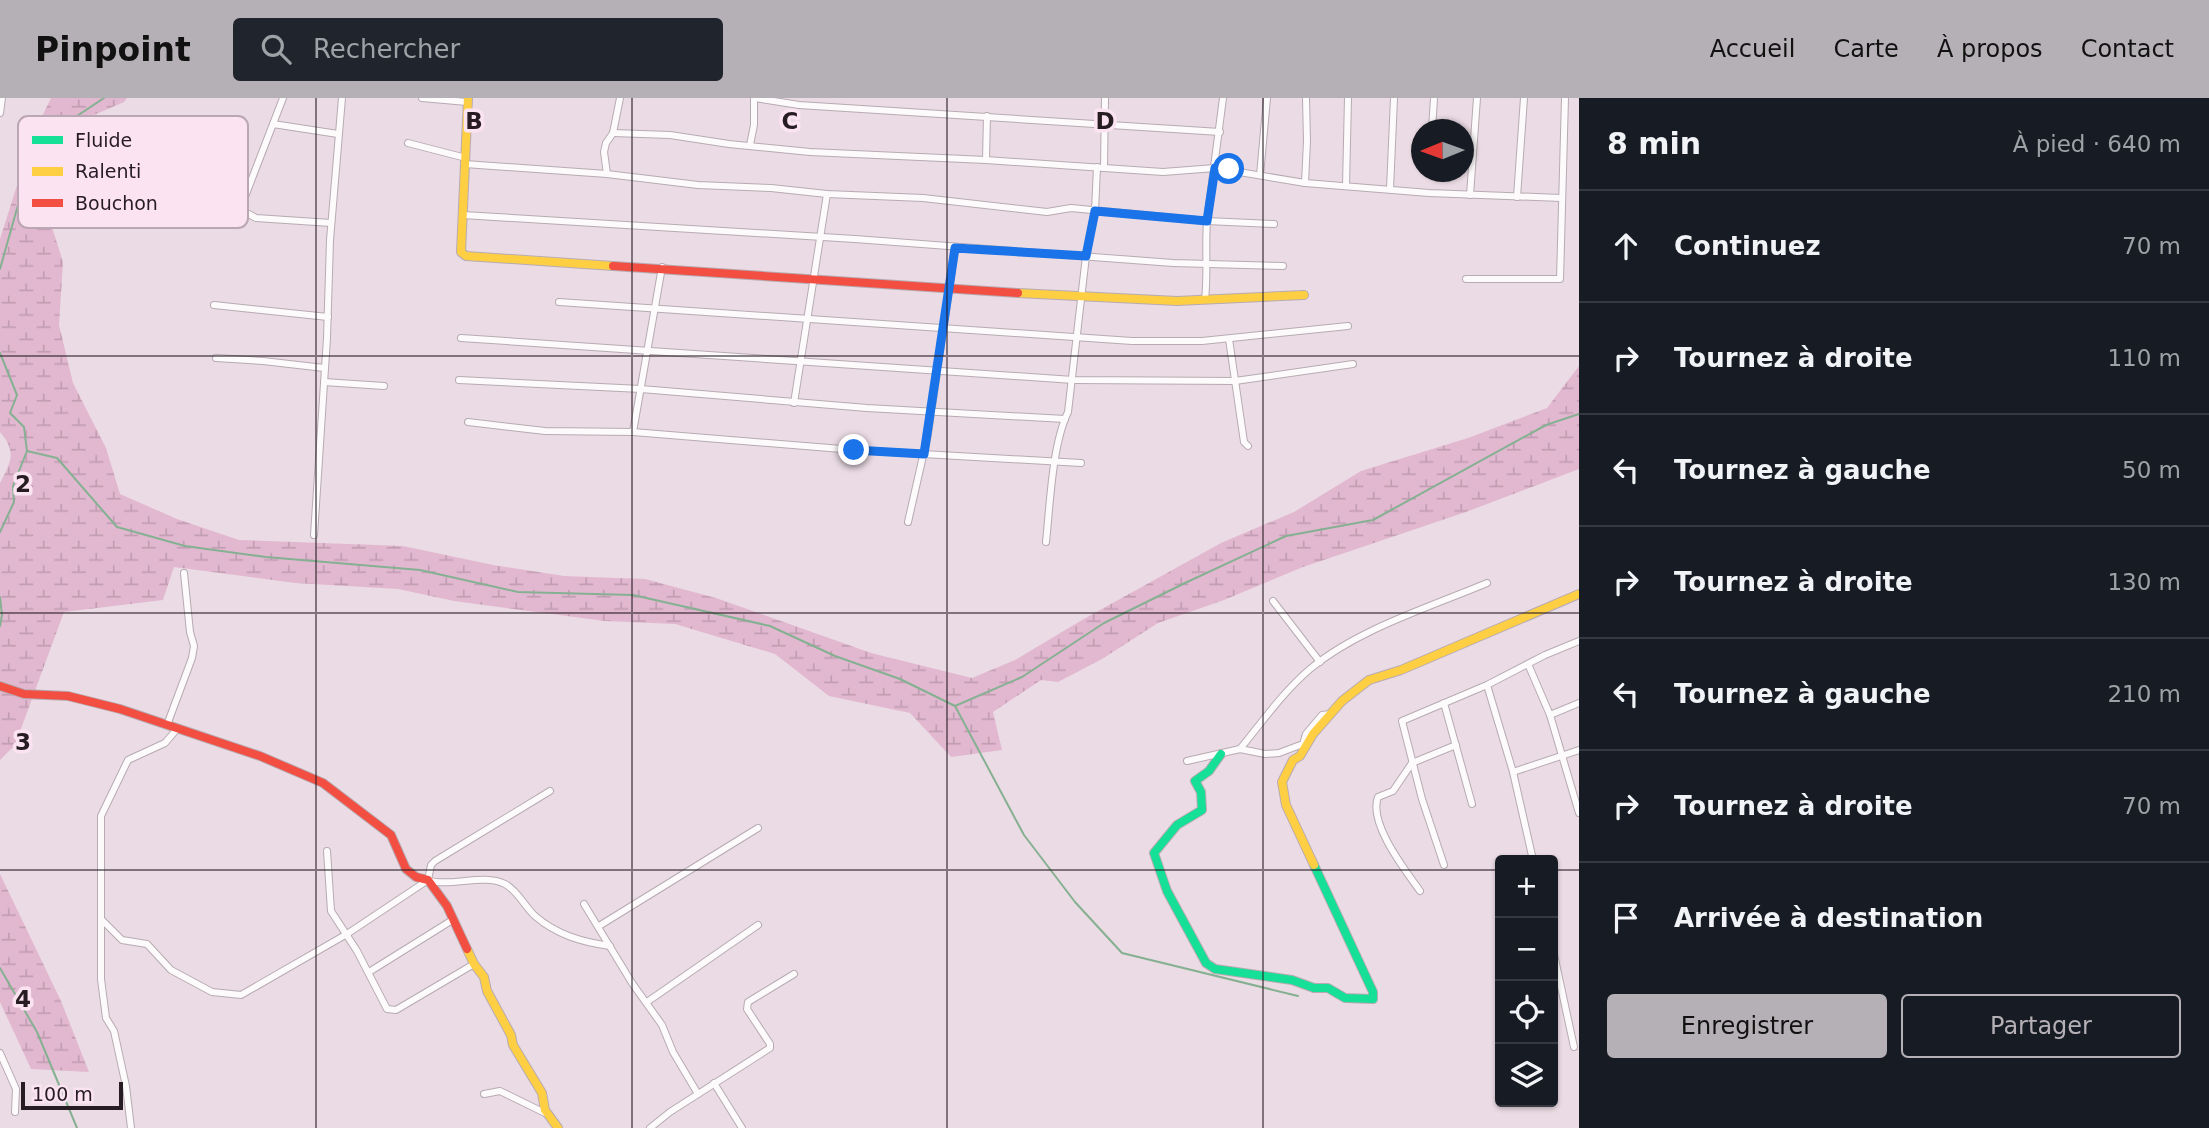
<!DOCTYPE html>
<html lang="fr">
<head>
<meta charset="utf-8">
<style>
  body { margin:0; font-family:"DejaVu Sans",sans-serif; background:#20242c; color:#f1f3f6 }
  .controls { position:absolute; right:21px; bottom:21px; display:grid; overflow:hidden; border-radius:7px; box-shadow:0 2px 5px #0004 }
  .controls button { width:63px; height:63px; display:grid; place-items:center; padding:0; border:0; border-bottom:2px solid #363941; background:#171b24; color:#f1f3f6; font:35px sans-serif }
  .compass { position:absolute; left:1411px; top:21px; width:63px; height:63px; border-radius:50%; background:#171b24; box-shadow:0 2px 5px #0004; rotate:269deg }
  .scale { position:absolute; left:21px; bottom:18px; width:102px; box-sizing:border-box; padding-left:7px; border:4px solid #261c22; border-top:0; font-size:19px; line-height:24px; white-space:nowrap; color:#261c22; -webkit-text-stroke:5px #fbe3f1; paint-order:stroke }
  .stop { position:absolute; width:21px; height:21px; margin:-16px; border:5px solid #1a73e8; border-radius:50%; background:#fff }
  .stop.end { background:#1a73e8; border-color:#fff; box-shadow:0 2px 7px #0008 }
  .list { margin:0; padding:0; list-style:none }
  h2 { display:flex; justify-content:space-between; align-items:center; height:91px; margin:0; padding:0 28px; font-size:30px }
  h2 small { font-size:23px; font-weight:400; color:#9ea1a6 }
  .list li { display:grid; grid-template-columns:46px 1fr auto; gap:21px; align-items:center; box-sizing:border-box; height:112px; padding:0 28px; border-top:2px solid #363941 }
  .list b { display:block; font-size:26px; white-space:nowrap }
  .list em { font-size:23px; font-style:normal; color:#9ea1a6 }
  .actions { display:flex; gap:14px; padding:21px 28px }
  .actions a { flex:1; padding:16px 0; border:2px solid #b5b0b5; border-radius:7px; text-align:center; font-size:24px; color:#b5b0b5 }
  .actions .main { background:#b5b0b5; color:#111 }
  .icon { flex:none; width:38px; height:38px; fill:none; stroke:currentColor; stroke-width:2; stroke-linecap:round; stroke-linejoin:round }
  .map { position:relative; flex:none; width:1579px; height:1030px; overflow:hidden }
  header { display:flex; align-items:center; gap:42px; box-sizing:border-box; height:98px; padding:0 35px; background:#b5b0b5; color:#111 }
  header strong { font-size:33px }
  nav { display:flex; gap:38px; margin-inline-start:auto; font-size:24px }
  .search { width:490px; height:63px; background:#20242c; display:flex; align-items:center; gap:18px; box-sizing:border-box; padding:0 24px; border-radius:7px; color:#9ea1a6; font-size:26px }
  main { display:flex }
  aside { flex:1; background:#171b24 }
  .map>svg:first-child { display:block }
  .wetland { fill:url(#wetland-marsh) }
  .lines { fill:none; stroke-linecap:round; stroke-linejoin:round }
  .stream { stroke:#85b091; stroke-width:2 }
  .street-casing { stroke:#b7abb2; stroke-width:8 }
  .fast-casing { stroke:#b7abb2; stroke-width:10 }
  .slow-casing { stroke:#b7abb2; stroke-width:10 }
  .jam-casing { stroke:#b7abb2; stroke-width:10 }
  .street { stroke:#fcfafb; stroke-width:6 }
  .fast { stroke:#16e098; stroke-width:8 }
  .slow { stroke:#ffcf43; stroke-width:8 }
  .jam { stroke:#f24e42; stroke-width:8 }
  .route { stroke:#1a73e8; stroke-width:9 }
  .grid { fill:none; stroke:#261c22; stroke-width:2; stroke-opacity:0.55 }
  .key { fill:#fbe3f1; stroke:#bba7b3; stroke-width:2 }
  .key-label { font-size:19px; fill:#261c22 }
  .grid-label { font-size:23px; text-anchor:middle; font-weight:bold; fill:#261c22; stroke:#fbe3f1; stroke-width:7; stroke-linejoin:round; paint-order:stroke }
</style>
</head>
<body>
<header>
<strong>Pinpoint</strong>
<div class="search"><svg class="icon" aria-label="search" viewBox="0 0 24 24"><circle cx="10" cy="10" r="6"/><path d="M15 15l6 6"/></svg>Rechercher</div>
<nav><a>Accueil</a><a>Carte</a><a>À propos</a><a>Contact</a></nav>
</header>
<main>
<div class="map">
<svg width="1579" height="1030" viewBox="0 0 1579 1030">
  <defs>
    <pattern id="wetland-marsh" width="20" height="14" patternUnits="userSpaceOnUse" patternTransform="scale(1.75)"><rect width="20" height="14" fill="#e2b8d1"/><path d="M1 5h8M5 5V1M11 12h8M15 12V8" fill="none" stroke="#c29eb3"/></pattern>
  </defs>
  <rect width="100%" height="100%" fill="#ebdbe4"/>
  <g class="wetland">
    <path d="M51 0H127L124 4 94 17 66 53 51 126 63 164 59 227 73 285 106 350 120 396 177 421 239 442 403 448 493 467 564 478 645 481 716 500 871 555 972 580 1015 562 1082 522 1221 445 1294 414 1361 373 1468 340 1547 310 1579 268V371L1466 414 1303 469 1224 502 1158 525 1102 561 1058 584 1041 582 993 614 1002 652 951 659 910 615 829 598 775 556 675 526 605 523 454 503 398 491 295 485 174 469 163 502 64 514 15 647 0 662V385C11 364 17 354 0 334V141L33 37Z"/>
    <polygon points="0,776 61,903 89,974 31,971 0,904"/>
  </g>
  <g class="lines">
    <g class="stream">
      <polyline points="0,171 18,107 42,59 44,40 104,0"/>
      <polyline points="0,255 17,297 10,315 24,329 27,353 13,388 14,404 0,434"/>
      <polyline points="27,353 57,360 117,429 185,448 266,459 420,472 518,494 633,497 770,528 835,558 900,581 955,608 1022,579 1104,525 1185,485 1286,438 1373,422 1546,327 1579,316"/>
      <polyline points="0,499 2,517 0,528"/>
      <polyline points="955,608 1024,737 1075,804 1122,855 1298,898"/>
      <polyline points="0,870 37,934 77,1030"/>
    </g>
    <defs>
      <g id="street">
        <polyline points="283,0 241,109 245,114 256,120 331,125"/>
        <polyline points="422,0 467,4"/>
        <polyline points="755,0 799,7 1220,34"/>
        <polyline points="0,15 2,0"/>
        <polyline points="273,26 338,36"/>
        <polyline points="1432,32 1434,0"/>
        <polyline points="613,35 670,37 729,46 810,54 986,62 1163,74 1215,70 1305,85 1429,95 1561,100"/>
        <polyline points="408,45 466,60"/>
        <polyline points="750,47 754,27 754,0"/>
        <polyline points="986,62 987,18"/>
        <polyline points="465,66 607,76 698,87 771,90 827,96 923,100 1047,114 1071,110 1207,123 1274,126"/>
        <polyline points="1104,70 1105,0"/>
        <polyline points="607,76 604,54 606,45 613,35 620,0"/>
        <polyline points="1260,77 1267,0"/>
        <polyline points="1305,85 1307,43 1306,0"/>
        <polyline points="1346,88 1348,0"/>
        <polyline points="1390,91 1394,0"/>
        <polyline points="1470,97 1477,0"/>
        <polyline points="1517,99 1524,0"/>
        <polyline points="463,117 855,141 1173,165 1283,168"/>
        <polyline points="1466,181 1560,181 1565,0"/>
        <path d="M1205 202C1208 175 1205 150 1207 123L1223 0"/>
        <polyline points="559,204 1132,243 1202,243 1348,228"/>
        <polyline points="214,207 328,219"/>
        <polyline points="461,240 1073,282 1235,283 1353,266"/>
        <polyline points="1229,241 1244,344 1248,348"/>
        <polyline points="216,260 263,263 324,270"/>
        <polyline points="459,282 641,291 867,310 1065,321"/>
        <polyline points="324,284 384,288"/>
        <polyline points="794,305 827,96"/>
        <polyline points="468,324 545,333 633,334 854,352 1081,365"/>
        <polyline points="633,334 662,169"/>
        <polyline points="908,424 928,336 955,150"/>
        <polyline points="314,437 327,240 330,142 342,0"/>
        <path d="M1046 444C1050 407 1052 347 1068 314L1086 158 1095 113 1097 69"/>
        <polyline points="1273,503 1320,564"/>
        <polyline points="1528,566 1550,617 1579,605"/>
        <polyline points="1487,587 1513,674 1533,762"/>
        <polyline points="1444,605 1472,706"/>
        <polyline points="1550,617 1579,715"/>
        <polyline points="167,627 192,560 194,548 190,534 184,475"/>
        <path d="M1240 651C1262 624 1283 594 1310 571 1358 531 1430 509 1487 485"/>
        <polyline points="1187,663 1240,651 1265,656 1279,655 1303,646 1306,636 1322,617 1330,616"/>
        <polyline points="1513,674 1579,652"/>
        <polyline points="327,753 331,813 357,853 387,911 396,912 474,866"/>
        <polyline points="1444,767 1422,701 1402,623 1487,587 1545,557 1579,543"/>
        <path d="M430 783C452 789 484 775 505 786 518 793 525 809 535 818 557 837 582 844 610 848"/>
        <path d="M1420 793C1405 772 1368 725 1378 699L1393 693 1412 665 1456 647"/>
        <polyline points="584,806 632,885 662,927 673,954 698,996"/>
        <polyline points="102,822 122,842 147,846 171,872 212,894 241,897 347,836 428,782 431,767 435,763 550,693"/>
        <polyline points="599,828 758,730"/>
        <polyline points="1553,852 1574,949"/>
        <polyline points="369,874 454,821"/>
        <polyline points="647,904 758,827"/>
        <polyline points="0,955 16,991 15,1014"/>
        <polyline points="714,985 742,1030"/>
        <polyline points="484,996 500,993 547,1016"/>
        <polyline points="131,1030 126,988 114,933 106,920 101,881 101,718 128,662 165,645 177,631"/>
        <polyline points="650,1030 670,1014 770,950 770,946 747,911 748,904 794,876"/>
      </g>
      <polyline id="fast" points="1221,656 1209,673 1195,683 1201,694 1202,712 1177,727 1154,755 1167,793 1206,865 1215,871 1292,882 1314,890 1328,890 1345,900 1373,901 1373,894 1314,767"/>
      <g id="slow">
        <polyline points="468,0 461,154 466,158 613,168"/>
        <polyline points="1018,195 1177,203 1304,197"/>
        <polyline points="1314,767 1286,707 1282,684 1293,662 1300,658 1313,636 1342,603 1369,582 1401,572 1579,496"/>
        <polyline points="467,851 474,866 484,879 487,893 511,937 513,947 542,995 545,1012 558,1030"/>
      </g>
      <g id="jam">
        <polyline points="613,168 1018,195"/>
        <polyline points="0,588 24,596 68,598 120,611 260,658 323,685 391,737 406,771 416,779 428,782 447,808 467,851"/>
      </g>
    </defs>
    <use href="#street" class="street-casing"/>
    <use href="#fast" class="fast-casing"/>
    <use href="#slow" class="slow-casing"/>
    <use href="#jam" class="jam-casing"/>
    <use href="#street" class="street"/>
    <use href="#fast" class="fast"/>
    <use href="#slow" class="slow"/>
    <use href="#jam" class="jam"/>
  </g>
  <g class="lines">
    <polyline class="route" points="854,352 924,356 955,150 1086,158 1095,113 1207,123 1215,70 1229,71"/>
  </g>
  <path class="grid" d="M316 0V1030M632 0V1030M947 0V1030M1263 0V1030M0 258H1579M0 515H1579M0 772H1500M1553 772H1579"/>
  <rect x="18" y="18" width="230" height="112" rx="10" class="key"/>
  <rect x="32" y="38" width="31" height="8" fill="#16e098"/>
  <rect x="32" y="69" width="31" height="9" fill="#ffcf43"/>
  <rect x="32" y="101" width="31" height="8" fill="#f24e42"/>
  <g class="key-label">
    <text x="75" y="49">Fluide</text>
    <text x="75" y="80">Ralenti</text>
    <text x="75" y="112">Bouchon</text>
  </g>
  <g class="grid-label">
    <text x="474" y="31">B</text>
    <text x="790" y="31">C</text>
    <text x="1105" y="31">D</text>
    <text x="23" y="394">2</text>
    <text x="23" y="652">3</text>
    <text x="23" y="909">4</text>
  </g>
</svg>
<div class="controls">
<button>+</button>
<button>−</button>
<button><svg class="icon" aria-label="locate" viewBox="0 0 24 24"><circle cx="12" cy="12" r="6"/><path d="M12 2v4M12 18v4M2 12h4M18 12h4"/></svg></button>
<button><svg class="icon" aria-label="layers" viewBox="0 0 24 24"><path d="M12 4l9 5-9 5-9-5zM3 14l9 5 9-5"/></svg></button>
</div>
<svg class="compass" viewBox="-18 -18 36 36"><path d="M0-13l5 13h-10z" fill="#e53935"/><path d="M0 13l5-13h-10z" fill="#9ea1a6"/></svg>
<div class="scale">100 m</div>
<div class="stop" style="left:1229px;top:71px"></div>
<div class="stop end" style="left:854px;top:352px"></div>
</div>
<aside>
<h2>8 min<small>À pied · 640 m</small></h2>
<ul class="list">
<li><svg class="icon" aria-label="ahead" viewBox="0 0 24 24"><path d="M12 20V5M6 11l6-6 6 6"/></svg><div><b>Continuez</b></div><em>70 m</em></li>
<li><svg class="icon" aria-label="right" viewBox="0 0 24 24"><path d="M7 20v-9h11M14 6l5 5-5 5"/></svg><div><b>Tournez à droite</b></div><em>110 m</em></li>
<li><svg class="icon" aria-label="left" viewBox="0 0 24 24"><path d="M17 20v-9H6M10 6l-5 5 5 5"/></svg><div><b>Tournez à gauche</b></div><em>50 m</em></li>
<li><svg class="icon" aria-label="right" viewBox="0 0 24 24"><path d="M7 20v-9h11M14 6l5 5-5 5"/></svg><div><b>Tournez à droite</b></div><em>130 m</em></li>
<li><svg class="icon" aria-label="left" viewBox="0 0 24 24"><path d="M17 20v-9H6M10 6l-5 5 5 5"/></svg><div><b>Tournez à gauche</b></div><em>210 m</em></li>
<li><svg class="icon" aria-label="right" viewBox="0 0 24 24"><path d="M7 20v-9h11M14 6l5 5-5 5"/></svg><div><b>Tournez à droite</b></div><em>70 m</em></li>
<li><svg class="icon" aria-label="arrive" viewBox="0 0 24 24"><path d="M6 21V4h12l-3 4 3 4H6"/></svg><div><b>Arrivée à destination</b></div></li>
</ul>
<div class="actions"><a class="main">Enregistrer</a><a>Partager</a></div>
</aside>
</main>
</body>
</html>
